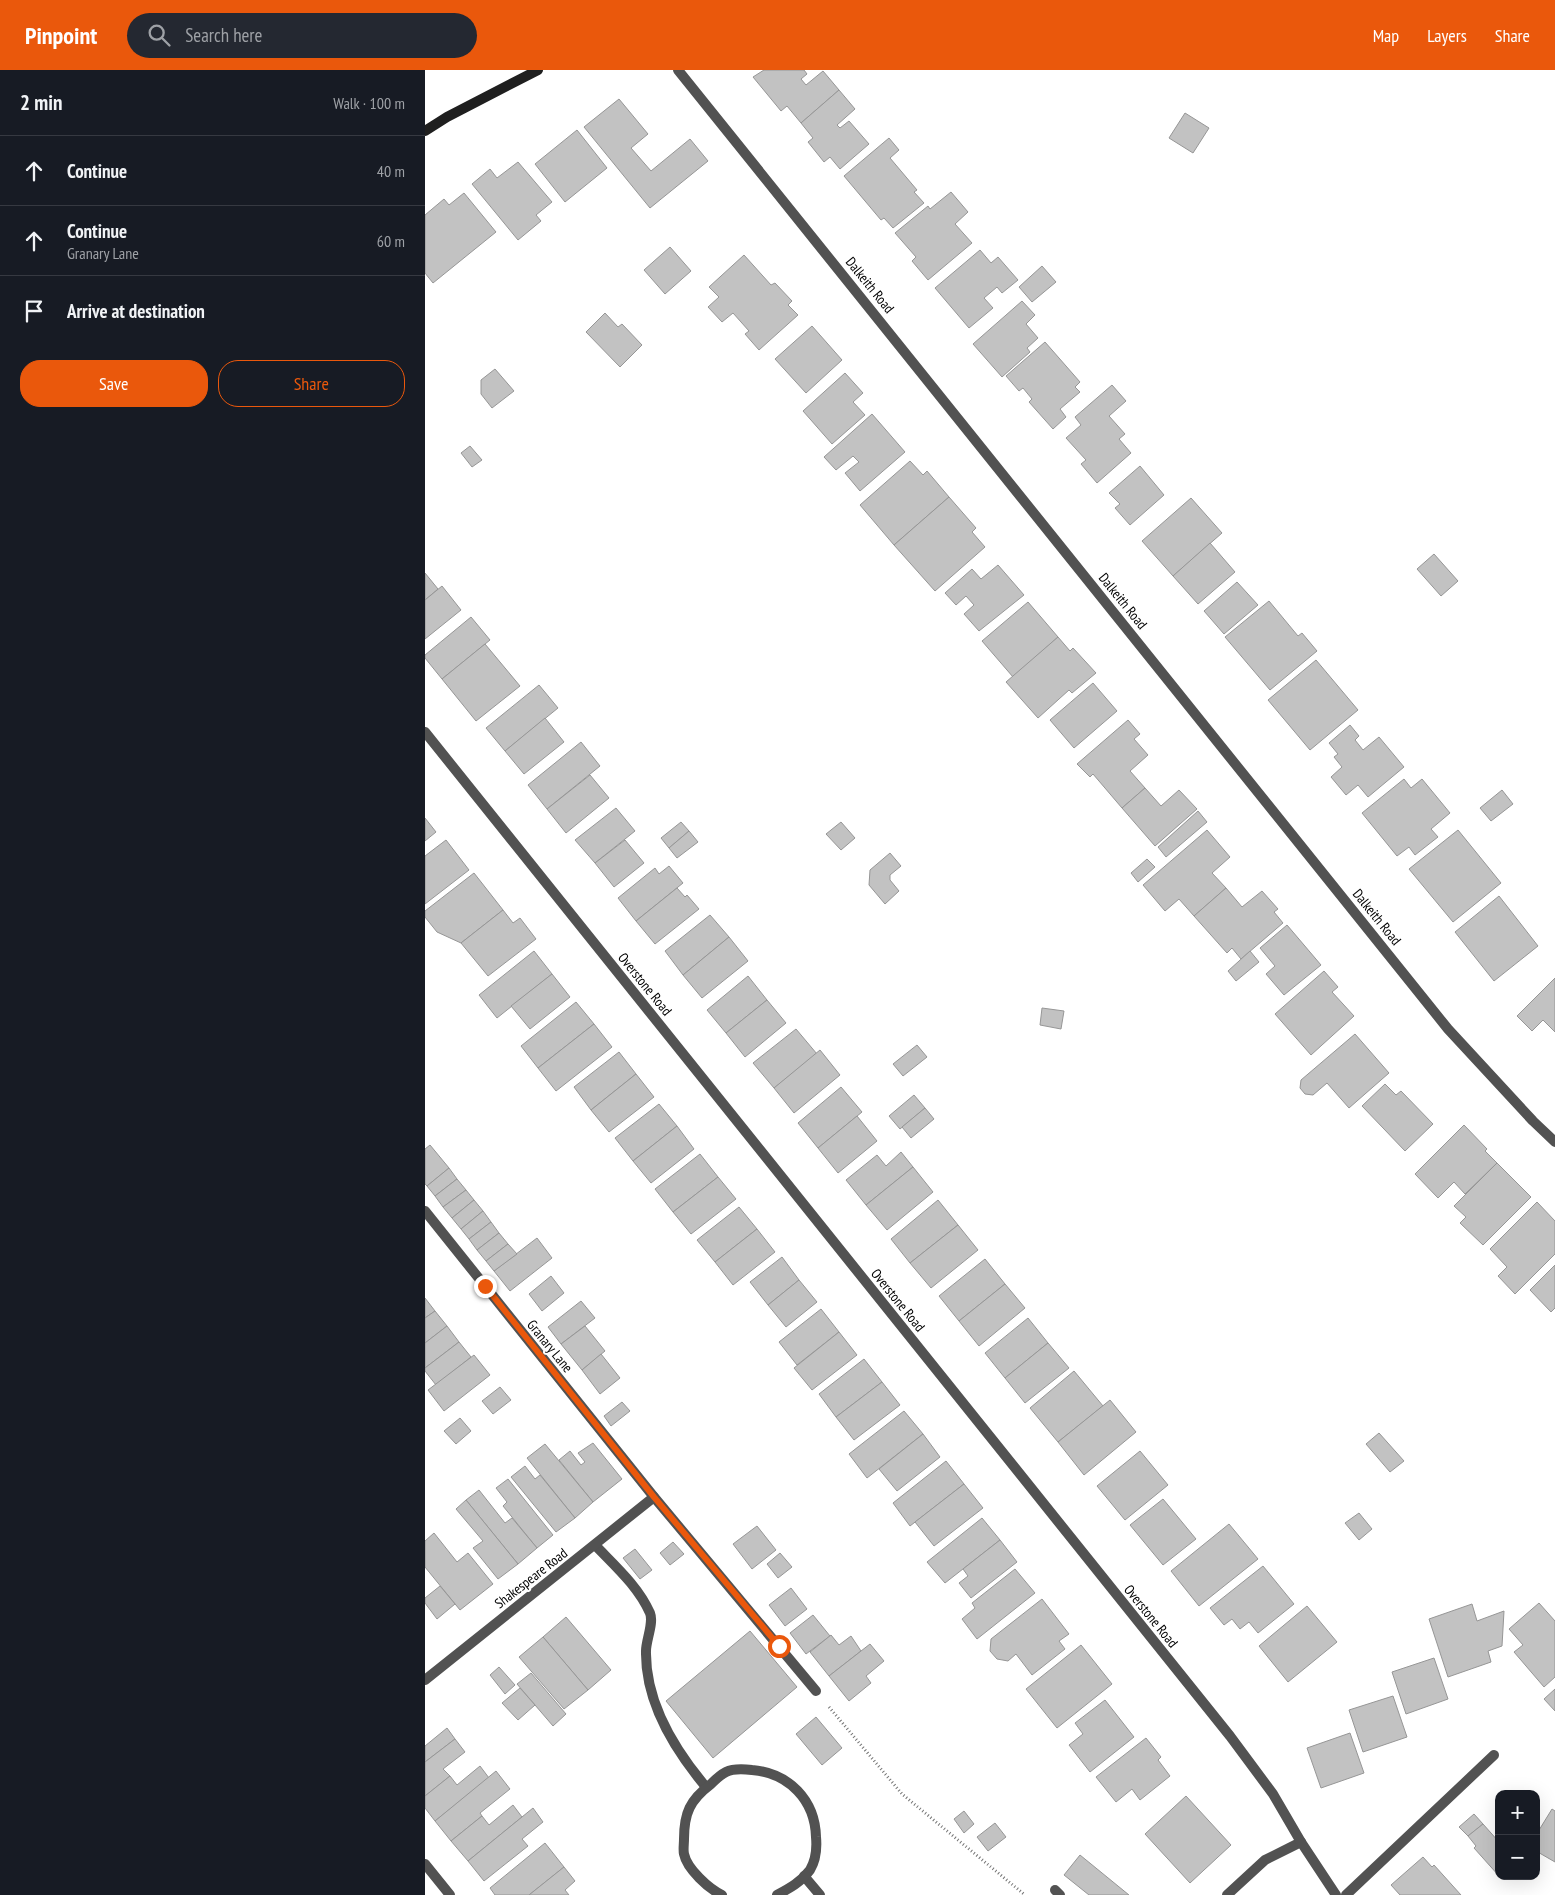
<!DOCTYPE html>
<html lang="en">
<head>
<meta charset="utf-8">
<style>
  body { margin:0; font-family:"PT Sans Narrow",sans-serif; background:#242831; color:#f1f3f6 }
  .controls { position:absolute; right:15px; bottom:15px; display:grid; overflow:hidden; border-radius:10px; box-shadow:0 5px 20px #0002 }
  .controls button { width:45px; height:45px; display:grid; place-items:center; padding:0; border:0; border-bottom:1px solid #363941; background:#171b24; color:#f1f3f6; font:25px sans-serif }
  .stop { position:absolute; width:15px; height:15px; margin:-11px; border:4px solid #ea580c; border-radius:50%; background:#fff }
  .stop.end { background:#ea580c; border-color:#fff; box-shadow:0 1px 5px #0008 }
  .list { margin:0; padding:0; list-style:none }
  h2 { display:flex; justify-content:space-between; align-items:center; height:65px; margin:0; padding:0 20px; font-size:21px }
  h2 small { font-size:16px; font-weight:400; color:#9ea1a6 }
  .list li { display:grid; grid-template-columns:32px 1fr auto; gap:15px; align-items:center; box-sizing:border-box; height:70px; padding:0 20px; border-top:1px solid #363941 }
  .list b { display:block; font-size:19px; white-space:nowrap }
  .list p { margin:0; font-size:16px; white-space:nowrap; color:#9ea1a6 }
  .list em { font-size:16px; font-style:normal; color:#9ea1a6 }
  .actions { display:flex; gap:10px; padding:15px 20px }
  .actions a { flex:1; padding:11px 0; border:1px solid #ea580c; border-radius:20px; text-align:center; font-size:18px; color:#ea580c }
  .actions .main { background:#ea580c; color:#fff }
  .icon { flex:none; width:28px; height:28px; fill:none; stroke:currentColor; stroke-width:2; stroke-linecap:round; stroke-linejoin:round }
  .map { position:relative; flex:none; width:1130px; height:1825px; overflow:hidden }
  header { display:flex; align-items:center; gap:30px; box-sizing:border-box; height:70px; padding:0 25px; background:#ea580c; color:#fff }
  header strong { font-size:24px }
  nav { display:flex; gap:28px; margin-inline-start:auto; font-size:18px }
  .search { width:350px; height:45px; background:#242831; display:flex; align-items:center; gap:12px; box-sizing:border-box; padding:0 18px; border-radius:28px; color:#9ea1a6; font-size:19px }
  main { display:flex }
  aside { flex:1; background:#171b24 }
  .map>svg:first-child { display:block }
  .building { fill:#c2c2c2; stroke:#969696 }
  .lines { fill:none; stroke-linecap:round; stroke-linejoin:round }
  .path { stroke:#747474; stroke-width:3; stroke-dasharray:1 2.5; stroke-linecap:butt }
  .service { stroke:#525252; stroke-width:10 }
  .minor { stroke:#525252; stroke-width:10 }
  .secondary { stroke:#1f1f1f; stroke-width:10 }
  .route { stroke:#ea580c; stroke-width:6 }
  .labels { text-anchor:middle; stroke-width:4; stroke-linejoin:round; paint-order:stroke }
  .street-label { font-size:14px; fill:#000; stroke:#fff }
</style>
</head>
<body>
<header>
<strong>Pinpoint</strong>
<div class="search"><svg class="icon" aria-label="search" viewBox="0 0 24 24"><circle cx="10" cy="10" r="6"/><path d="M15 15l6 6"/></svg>Search here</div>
<nav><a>Map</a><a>Layers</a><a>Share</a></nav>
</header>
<main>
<aside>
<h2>2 min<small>Walk · 100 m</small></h2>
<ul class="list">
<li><svg class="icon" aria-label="ahead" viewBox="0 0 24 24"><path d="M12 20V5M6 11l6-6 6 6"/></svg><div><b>Continue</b></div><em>40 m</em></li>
<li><svg class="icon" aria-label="ahead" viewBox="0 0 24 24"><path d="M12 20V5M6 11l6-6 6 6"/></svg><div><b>Continue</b><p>Granary Lane</p></div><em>60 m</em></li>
<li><svg class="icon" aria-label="arrive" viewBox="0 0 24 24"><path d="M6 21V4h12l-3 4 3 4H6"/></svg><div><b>Arrive at destination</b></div></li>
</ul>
<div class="actions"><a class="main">Save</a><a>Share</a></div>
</aside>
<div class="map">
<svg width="1130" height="1825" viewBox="0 0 1130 1825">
  <rect width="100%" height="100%" fill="#fff"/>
  <g class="building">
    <polygon points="339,0 379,0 382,4 376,9 381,15 398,1 414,20 376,53 362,36 356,41 328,7"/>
    <polygon points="414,20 430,39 412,55 415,58 424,51 444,74 415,99 405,87 399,92 383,72 388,68 376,53"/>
    <polygon points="194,29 223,64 206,78 226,101 265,69 283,91 225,138 159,57"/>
    <polygon points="760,43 784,58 768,83 744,68"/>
    <polygon points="152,60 182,98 140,132 110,94"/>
    <polygon points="464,68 474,80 465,88 492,120 489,122 499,133 468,158 459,148 456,150 419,106"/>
    <polygon points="93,92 127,132 111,145 116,151 93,170 47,114 65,99 72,108"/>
    <polygon points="526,122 543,142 530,154 547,173 503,210 487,191 491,187 470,163 503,136 505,139"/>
    <polygon points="39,123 71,162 8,213 0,203 0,145 19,129 24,135"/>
    <polygon points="245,177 266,201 240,224 219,200"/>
    <polygon points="555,180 566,193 573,187 593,210 577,223 572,217 559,228 568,238 544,258 510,218"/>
    <polygon points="319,185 346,215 350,213 367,231 363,235 373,245 334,280 320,264 324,261 308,243 297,252 283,237 294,227 284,217"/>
    <polygon points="617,196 631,212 607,232 594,217"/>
    <polygon points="597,231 610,245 601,254 613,268 602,278 605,282 577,307 548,274"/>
    <polygon points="180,243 193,257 197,254 217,275 195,297 161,262"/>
    <polygon points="387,256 417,290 381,323 350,289"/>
    <polygon points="620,272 655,312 650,317 655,322 635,339 641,347 628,359 604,332 607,329 598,318 594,321 581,306"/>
    <polygon points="70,299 89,321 67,338 56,324 56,310"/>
    <polygon points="420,303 438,323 428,332 440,345 407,374 378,341"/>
    <polygon points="687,315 701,331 684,346 700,364 694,369 706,383 672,413 656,394 661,390 641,368 656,355 650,347"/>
    <polygon points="447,344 480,382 435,421 420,403 434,392 428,386 411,400 399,387"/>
    <polygon points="45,376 57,390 47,397 36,383"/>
    <polygon points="485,391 498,405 502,401 524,427 469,475 435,435"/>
    <polygon points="715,396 739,425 705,455 690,438 695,434 684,423"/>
    <polygon points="524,427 551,458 547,462 560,477 510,521 469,475"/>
    <polygon points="766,428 797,463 748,506 717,471"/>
    <polygon points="785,473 810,502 773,534 748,506"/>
    <polygon points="1009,484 1033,511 1016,526 992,499"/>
    <polygon points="573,495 599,525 554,561 539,544 549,535 541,526 531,535 520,523 547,499 556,509"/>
    <polygon points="0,503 13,519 0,530"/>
    <polygon points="812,512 833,535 799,564 779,541"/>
    <polygon points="17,516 36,540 0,569 0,530"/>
    <polygon points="844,531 873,566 877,563 892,581 845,620 800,567"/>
    <polygon points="603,532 633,567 588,607 557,571"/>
    <polygon points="46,547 65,570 17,609 0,588 0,585"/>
    <polygon points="633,567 645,581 648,578 671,603 647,623 644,620 613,648 581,612"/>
    <polygon points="60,574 95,616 51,651 17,609"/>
    <polygon points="891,590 933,640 885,680 843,630"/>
    <polygon points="668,613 692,641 649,678 625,650"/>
    <polygon points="114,615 133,638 80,681 61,658"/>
    <polygon points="120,648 139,672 99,704 80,681"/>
    <polygon points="703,650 715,664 709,669 723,685 705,701 720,718 697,738 668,704 665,707 652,694"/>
    <polygon points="925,655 934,666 930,670 938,680 954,667 979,697 943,727 933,715 921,725 906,707 917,697 909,687 913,684 904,673"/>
    <polygon points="156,672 175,696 122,739 103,715"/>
    <polygon points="165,705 184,728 141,763 122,739"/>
    <polygon points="979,709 986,718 997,709 1025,743 1006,759 1013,767 990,785 984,777 972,786 937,743"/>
    <polygon points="720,718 736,736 754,720 772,739 730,776 697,738"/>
    <polygon points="1077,720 1088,734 1066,751 1055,738"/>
    <polygon points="191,738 210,761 170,793 150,770"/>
    <polygon points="773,741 782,752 741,787 733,777"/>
    <polygon points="0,748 11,762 0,771"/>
    <polygon points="256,752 264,761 244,778 236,768"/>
    <polygon points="416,752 430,768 416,780 401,764"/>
    <polygon points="782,760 805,787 787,803 801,818 769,846 754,829 740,841 718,815"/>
    <polygon points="1033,760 1076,813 1028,852 984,799"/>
    <polygon points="264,761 273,772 252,788 244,778"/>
    <polygon points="21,770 44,800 0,834 0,786"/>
    <polygon points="200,770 219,793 189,817 170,793"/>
    <polygon points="465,783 476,796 465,805 465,810 474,821 460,834 444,815 445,800"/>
    <polygon points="722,789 730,797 713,812 706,803"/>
    <polygon points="244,796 258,813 211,851 193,828 230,798 234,804"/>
    <polygon points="49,803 78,840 36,873 12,862 0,847 0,841"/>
    <polygon points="252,818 260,827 262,825 274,839 230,874 211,851"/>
    <polygon points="801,818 817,837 837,821 853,839 849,842 858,853 816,889 807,878 802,883 769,846"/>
    <polygon points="1074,826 1113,876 1069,911 1030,862"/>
    <polygon points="78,840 88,853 95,848 111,869 63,906 36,873"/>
    <polygon points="285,845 304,867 258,905 240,881"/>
    <polygon points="862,855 896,895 859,925 841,904 850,896 835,878"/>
    <polygon points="304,867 323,891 277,928 258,905"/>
    <polygon points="109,881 127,904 72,948 54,925"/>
    <polygon points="825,881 834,892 811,911 803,901"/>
    <polygon points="899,901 913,917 907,922 929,946 886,985 850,944"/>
    <polygon points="127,904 145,927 105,959 86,936"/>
    <polygon points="323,906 342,930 301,963 282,940"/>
    <polygon points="1130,908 1130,962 1118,950 1107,961 1092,946"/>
    <polygon points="342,930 361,953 320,987 301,963"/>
    <polygon points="151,932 169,954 113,998 96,976"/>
    <polygon points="617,938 639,941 636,959 615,955"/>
    <polygon points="169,954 187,977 131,1021 113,998"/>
    <polygon points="371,959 392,984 349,1018 328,993"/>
    <polygon points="930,964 964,1003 924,1038 902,1013 888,1025 880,1024 875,1018 876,1010"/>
    <polygon points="492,975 502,987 478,1006 468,994"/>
    <polygon points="395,980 415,1005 369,1043 349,1018"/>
    <polygon points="194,982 211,1004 166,1040 149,1017"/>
    <polygon points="211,1004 229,1027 184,1062 166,1040"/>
    <polygon points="960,1014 971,1025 976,1021 1008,1054 980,1081 937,1036"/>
    <polygon points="416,1017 437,1042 393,1078 373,1053"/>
    <polygon points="489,1025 500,1038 475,1059 464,1046"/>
    <polygon points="234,1034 252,1056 208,1091 190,1068"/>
    <polygon points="500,1038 509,1049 486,1068 477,1057"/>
    <polygon points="432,1046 452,1071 413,1103 393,1078"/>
    <polygon points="1039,1055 1062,1079 1060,1081 1072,1093 1040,1124 1029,1112 1013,1128 990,1104"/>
    <polygon points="252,1056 269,1079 226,1113 208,1091"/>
    <polygon points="5,1075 24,1098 2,1116 0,1114 0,1079"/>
    <polygon points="476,1082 488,1097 441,1135 421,1110 452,1085 461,1096"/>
    <polygon points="275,1084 293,1107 248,1142 230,1119"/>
    <polygon points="1072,1093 1106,1127 1058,1175 1035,1153 1041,1147 1029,1136"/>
    <polygon points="488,1097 508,1122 462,1160 441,1135"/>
    <polygon points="24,1098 32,1109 10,1126 2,1116"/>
    <polygon points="293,1107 311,1129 266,1164 248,1142"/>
    <polygon points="32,1109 41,1120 18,1137 10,1126"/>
    <polygon points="41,1120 49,1130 27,1148 18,1137"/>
    <polygon points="49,1130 58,1141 36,1159 27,1148"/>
    <polygon points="513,1130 533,1155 485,1193 466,1169"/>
    <polygon points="1112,1132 1130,1151 1130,1184 1090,1224 1073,1206 1082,1197 1065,1179"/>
    <polygon points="314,1137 332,1159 290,1192 272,1170"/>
    <polygon points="58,1141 66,1152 44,1169 36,1159"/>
    <polygon points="66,1152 74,1163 52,1180 44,1169"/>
    <polygon points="533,1155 553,1180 506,1218 485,1193"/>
    <polygon points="332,1159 350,1182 308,1215 290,1192"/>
    <polygon points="74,1163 83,1174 61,1191 52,1180"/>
    <polygon points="112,1168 127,1188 85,1221 69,1201"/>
    <polygon points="83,1174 92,1184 69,1201 61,1191"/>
    <polygon points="357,1187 374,1210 343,1235 325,1212"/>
    <polygon points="560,1189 580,1214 534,1251 514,1226"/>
    <polygon points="1130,1195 1130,1238 1126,1242 1105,1220"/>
    <polygon points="126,1206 139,1223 117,1241 104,1224"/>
    <polygon points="374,1210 392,1232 361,1257 343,1235"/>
    <polygon points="580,1214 600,1238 554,1276 534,1251"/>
    <polygon points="0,1228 10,1241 0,1248"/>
    <polygon points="156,1231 170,1248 136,1274 123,1257"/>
    <polygon points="396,1239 414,1262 372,1295 354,1272"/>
    <polygon points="10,1241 22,1256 0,1273 0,1248"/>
    <polygon points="603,1248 623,1273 580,1308 560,1283"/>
    <polygon points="22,1256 34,1272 0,1298 0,1273"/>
    <polygon points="160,1256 180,1281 157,1300 136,1274"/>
    <polygon points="414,1262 432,1285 387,1320 369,1298"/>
    <polygon points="34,1272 46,1287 11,1315 0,1301 0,1298"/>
    <polygon points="623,1273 644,1298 600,1333 580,1308"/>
    <polygon points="176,1284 195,1308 175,1324 157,1300"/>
    <polygon points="49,1285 65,1305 19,1341 3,1320"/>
    <polygon points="439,1289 457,1312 411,1347 394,1324"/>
    <polygon points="649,1301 678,1336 633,1372 605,1338"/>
    <polygon points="457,1312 475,1335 429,1370 411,1347"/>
    <polygon points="75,1317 86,1330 68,1344 57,1331"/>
    <polygon points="685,1330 711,1362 659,1405 633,1372"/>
    <polygon points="197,1332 205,1341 186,1356 179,1346"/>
    <polygon points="479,1341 498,1364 442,1408 424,1384"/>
    <polygon points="35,1348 46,1361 31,1374 19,1361"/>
    <polygon points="954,1363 979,1391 965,1402 941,1374"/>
    <polygon points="498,1364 515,1387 472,1421 454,1399"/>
    <polygon points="168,1373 197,1409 168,1432 134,1390 145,1381 156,1395 160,1392 153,1383"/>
    <polygon points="120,1374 168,1432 150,1448 102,1388"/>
    <polygon points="715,1381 743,1415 700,1450 672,1416"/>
    <polygon points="521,1391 539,1414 485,1456 468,1433"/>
    <polygon points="100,1396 110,1409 115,1405 150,1448 131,1462 86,1407"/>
    <polygon points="83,1409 128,1465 112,1478 78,1436 82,1432 71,1418"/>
    <polygon points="539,1414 558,1438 509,1476 490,1452"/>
    <polygon points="54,1420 80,1453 87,1448 112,1478 93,1494 41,1430"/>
    <polygon points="738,1429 771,1469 738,1495 705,1455"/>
    <polygon points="41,1430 93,1494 73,1509 48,1478 58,1471 31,1439"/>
    <polygon points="934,1443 947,1459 934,1470 920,1453"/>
    <polygon points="557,1448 575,1470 520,1513 502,1492"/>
    <polygon points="804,1454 833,1489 774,1536 746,1501"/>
    <polygon points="332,1456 351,1480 327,1499 308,1474"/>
    <polygon points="9,1463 32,1492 43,1483 68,1514 35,1540 0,1497 0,1471"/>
    <polygon points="575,1470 592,1492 546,1528 534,1513 543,1506 538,1499"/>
    <polygon points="248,1472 259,1484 245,1495 235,1483"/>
    <polygon points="210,1479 227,1500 215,1509 198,1488"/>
    <polygon points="355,1483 367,1497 353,1508 342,1494"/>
    <polygon points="838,1496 869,1534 833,1563 824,1552 815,1559 807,1549 799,1555 785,1538"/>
    <polygon points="590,1499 610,1523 552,1569 537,1549 550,1538 547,1533"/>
    <polygon points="15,1516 30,1534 12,1549 0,1533 0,1528"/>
    <polygon points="366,1518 382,1539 360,1556 344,1535"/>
    <polygon points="617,1529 644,1564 634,1571 640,1579 607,1605 591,1584 583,1591 572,1589 565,1581 566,1569"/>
    <polygon points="1114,1533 1130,1551 1130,1607 1119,1617 1089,1582 1098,1575 1084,1559"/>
    <polygon points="1047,1534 1052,1551 1079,1541 1077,1576 1063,1581 1066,1592 1023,1607 1004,1549"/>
    <polygon points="882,1536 912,1572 863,1612 834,1576"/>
    <polygon points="388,1545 405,1566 381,1584 365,1563"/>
    <polygon points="141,1547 186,1600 163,1620 118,1567"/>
    <polygon points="325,1561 372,1617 288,1688 241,1631"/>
    <polygon points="406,1565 414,1575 426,1566 436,1581 404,1606 385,1582"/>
    <polygon points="118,1567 163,1620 139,1639 94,1587"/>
    <polygon points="445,1574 459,1591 441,1606 446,1613 424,1631 404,1606"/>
    <polygon points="656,1575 687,1614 632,1658 601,1619"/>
    <polygon points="1009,1588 1023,1629 981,1644 967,1602"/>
    <polygon points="74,1597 90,1615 80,1624 65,1605"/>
    <polygon points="106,1603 141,1644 128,1656 92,1614"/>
    <polygon points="95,1618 110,1635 93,1650 77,1633"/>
    <polygon points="1130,1619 1130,1641 1119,1629"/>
    <polygon points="968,1626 982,1667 938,1682 924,1640"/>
    <polygon points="680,1630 709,1667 665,1702 644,1675 658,1664 650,1653"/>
    <polygon points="391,1647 417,1678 397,1695 371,1664"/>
    <polygon points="22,1658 30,1669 0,1692 0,1676"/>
    <polygon points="925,1663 939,1703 896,1718 882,1678"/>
    <polygon points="721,1668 736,1687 733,1690 745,1706 715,1730 707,1719 691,1732 671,1707"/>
    <polygon points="30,1669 40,1682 18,1699 25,1706 0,1726 0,1692"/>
    <polygon points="55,1696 64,1708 10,1751 0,1738 0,1726 25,1706 32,1715"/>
    <polygon points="71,1701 85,1719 55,1743 57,1746 26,1771 10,1751"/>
    <polygon points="761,1726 806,1775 765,1813 720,1764"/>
    <polygon points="88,1735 97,1747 43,1791 26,1771 57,1746 64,1755"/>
    <polygon points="108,1738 118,1752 97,1769 103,1776 59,1811 43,1791"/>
    <polygon points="1127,1739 1130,1741 1130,1792 1111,1781 1111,1765"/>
    <polygon points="539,1741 549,1754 539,1763 529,1749"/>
    <polygon points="1049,1744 1058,1754 1043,1766 1034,1757"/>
    <polygon points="570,1753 581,1767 563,1781 552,1767"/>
    <polygon points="1058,1754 1074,1772 1074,1806 1049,1778 1051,1776 1043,1766"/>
    <polygon points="120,1773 139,1797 104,1825 70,1825 65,1818"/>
    <polygon points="655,1785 704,1825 664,1825 639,1805"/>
    <polygon points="998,1787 1007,1797 1009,1795 1036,1825 975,1825 966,1815"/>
    <polygon points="139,1797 150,1811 140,1820 144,1825 104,1825"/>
  </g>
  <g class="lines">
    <polyline class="path" points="404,1637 477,1724 600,1825"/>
    <g class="service">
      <polyline points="0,1141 229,1427 391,1621"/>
      <path d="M170 1475C190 1496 213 1516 225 1543 229 1553 221 1570 221 1581 220 1632 249 1679 281 1717"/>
      <polyline points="379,1806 395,1825"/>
      <polyline points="630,1820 635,1825"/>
      <path d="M297 1825C284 1819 262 1799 259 1784 258 1780 259 1774 259 1769 259 1743 265 1730 286 1714 290 1710 295 1705 301 1702 309 1698 319 1699 327 1700 364 1703 390 1730 391 1767 392 1778 391 1790 385 1800 376 1812 365 1818 352 1825"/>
      <polyline points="802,1825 840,1790 876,1772"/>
    </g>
    <g class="minor">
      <polyline points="253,0 1023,959 1108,1051 1130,1072"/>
      <polyline points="0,662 805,1666 848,1724 876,1772 911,1825"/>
      <polyline points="0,1610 229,1427"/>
      <polyline points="0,1794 25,1825"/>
      <polyline points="921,1825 1069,1685"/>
    </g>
    <polyline class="secondary" points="0,61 22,47 113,0"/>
  </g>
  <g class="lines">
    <polyline class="route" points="60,1216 229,1427 354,1576"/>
  </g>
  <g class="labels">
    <g class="street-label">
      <text transform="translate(445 215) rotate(51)" y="5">Dalkeith Road</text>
      <text transform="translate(698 531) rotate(51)" y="5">Dalkeith Road</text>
      <text transform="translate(952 847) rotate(51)" y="5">Dalkeith Road</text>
      <text transform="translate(220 914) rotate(51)" y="5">Overstone Road</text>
      <text transform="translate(473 1230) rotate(51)" y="5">Overstone Road</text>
      <text transform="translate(125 1276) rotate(51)" y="5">Granary Lane</text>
      <text transform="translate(106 1508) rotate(-38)" y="5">Shakespeare Road</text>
      <text transform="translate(726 1546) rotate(51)" y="5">Overstone Road</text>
    </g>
  </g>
</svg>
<div class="controls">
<button>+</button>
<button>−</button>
</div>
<div class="stop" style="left:354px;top:1576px"></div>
<div class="stop end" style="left:60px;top:1216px"></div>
</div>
</main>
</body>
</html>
